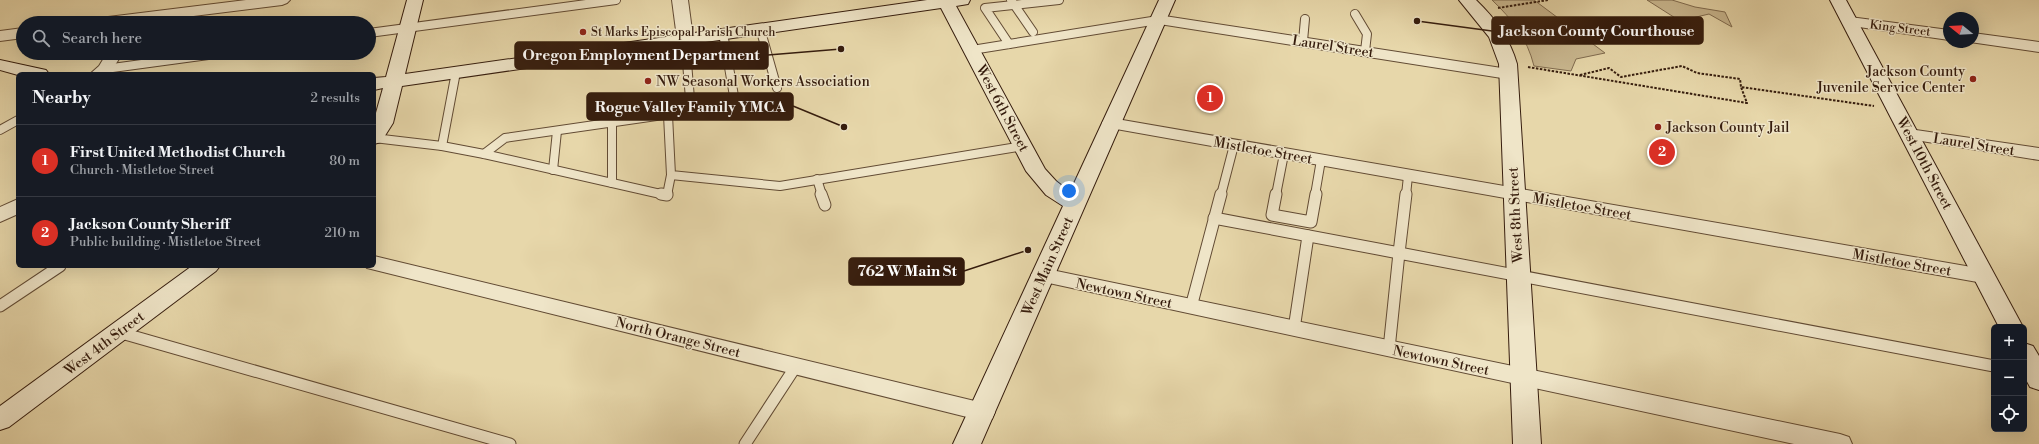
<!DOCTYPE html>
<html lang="en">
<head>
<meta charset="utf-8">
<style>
  body { margin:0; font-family:"Libre Bodoni",serif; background:#242831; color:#f1f3f6 }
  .controls { position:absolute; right:12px; bottom:12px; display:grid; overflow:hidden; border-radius:6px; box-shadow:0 4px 16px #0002 }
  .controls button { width:36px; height:36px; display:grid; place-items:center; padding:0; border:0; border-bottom:1px solid #363941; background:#171b24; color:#f1f3f6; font:20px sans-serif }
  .compass { position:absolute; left:1943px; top:12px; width:36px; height:36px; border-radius:50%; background:#171b24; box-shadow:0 4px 16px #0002; rotate:288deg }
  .you { position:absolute; left:1069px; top:191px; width:14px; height:14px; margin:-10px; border:3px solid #fff; border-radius:50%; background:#1a73e8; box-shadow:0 0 0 6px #1a73e833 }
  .badge { display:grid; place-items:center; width:26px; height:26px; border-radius:50%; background:#d93025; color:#fff; font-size:13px; font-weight:700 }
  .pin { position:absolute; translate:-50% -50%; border:2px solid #fff; box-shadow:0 1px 4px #0006 }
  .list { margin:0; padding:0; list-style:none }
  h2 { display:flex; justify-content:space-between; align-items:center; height:52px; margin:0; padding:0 16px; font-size:17px }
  h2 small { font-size:13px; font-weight:400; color:#9ea1a6 }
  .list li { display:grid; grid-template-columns:26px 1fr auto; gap:12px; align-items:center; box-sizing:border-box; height:72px; padding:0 16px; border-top:1px solid #363941 }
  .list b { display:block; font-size:15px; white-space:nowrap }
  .list p { margin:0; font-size:13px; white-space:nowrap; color:#9ea1a6 }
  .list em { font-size:13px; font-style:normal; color:#9ea1a6 }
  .icon { flex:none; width:22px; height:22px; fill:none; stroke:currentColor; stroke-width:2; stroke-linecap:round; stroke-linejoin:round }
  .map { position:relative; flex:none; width:2039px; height:444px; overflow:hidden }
  .search { position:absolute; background:#171b24; box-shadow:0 4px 16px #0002; left:16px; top:16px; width:360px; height:44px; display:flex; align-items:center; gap:10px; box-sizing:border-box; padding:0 14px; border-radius:22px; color:#9ea1a6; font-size:15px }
  .panel { position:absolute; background:#171b24; box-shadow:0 4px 16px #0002; left:16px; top:72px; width:360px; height:196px; border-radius:6px }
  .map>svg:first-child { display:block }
  .green { fill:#c9b78f; stroke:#7f6a4e }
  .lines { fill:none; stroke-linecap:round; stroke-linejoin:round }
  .lane-far1-casing { stroke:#624b34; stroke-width:10 }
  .lane-casing { stroke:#624b34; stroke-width:13 }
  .street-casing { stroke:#624b34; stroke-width:2 }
  .secondary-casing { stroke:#351c0d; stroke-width:2 }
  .path { stroke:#351c0d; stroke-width:2; stroke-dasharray:2.5 1.5; stroke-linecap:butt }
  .lane-far1 { stroke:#efe5c8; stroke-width:8 }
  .lane { stroke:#efe5c8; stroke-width:11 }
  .street { fill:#efe5c8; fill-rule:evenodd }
  .secondary { fill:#efe5c8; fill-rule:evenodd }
  .poi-dot { fill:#8f2418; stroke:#efe5c8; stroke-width:1.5 }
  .labels { text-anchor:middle; stroke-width:3; stroke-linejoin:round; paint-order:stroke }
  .far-street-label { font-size:12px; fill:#351c0d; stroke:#efe5c8 }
  .far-poi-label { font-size:12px; fill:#351c0d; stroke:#efe5c8; text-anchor:start }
  .street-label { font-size:14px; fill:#351c0d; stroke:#efe5c8 }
  .poi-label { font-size:14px; fill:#351c0d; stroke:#efe5c8; text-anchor:start }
  .leader { fill:none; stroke:#351c0d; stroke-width:1.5 }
  .callout-dot { fill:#351c0d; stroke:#efe5c8; stroke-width:1.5 }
  .callout { fill:#351c0d; stroke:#351c0d; stroke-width:1.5 }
  .callout-label { font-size:15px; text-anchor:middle; font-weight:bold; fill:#fff }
</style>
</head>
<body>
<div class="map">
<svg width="2039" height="444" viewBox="0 0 2039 444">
  <rect width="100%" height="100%" fill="#e7d7aa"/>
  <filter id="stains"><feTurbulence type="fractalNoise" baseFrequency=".005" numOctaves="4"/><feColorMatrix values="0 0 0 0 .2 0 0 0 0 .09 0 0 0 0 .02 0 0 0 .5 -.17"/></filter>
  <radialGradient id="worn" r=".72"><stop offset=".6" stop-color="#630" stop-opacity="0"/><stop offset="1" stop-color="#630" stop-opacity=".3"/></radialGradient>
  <g class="green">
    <path d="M1492 0H1534L1605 53 1576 59 1571 71 1534 66C1527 38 1512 19 1492 0Z"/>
    <polygon points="1647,0 1672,0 1695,7 1725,12 1732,27 1709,14 1692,18 1702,35"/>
  </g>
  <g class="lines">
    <defs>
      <g id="lane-far1">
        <polyline points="1011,0 1033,32"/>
        <polyline points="1355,14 1367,34 1365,51"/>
        <polyline points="760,28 777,88"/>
        <polyline points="369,33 616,0"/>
        <polyline points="723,33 734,96"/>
        <polyline points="1303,41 1305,19"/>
        <polyline points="1009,44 985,8 1059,0"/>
        <polyline points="972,50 1158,20"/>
        <polyline points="105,69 223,53"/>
        <polyline points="668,115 671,175 780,186 1023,146"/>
        <polyline points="612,123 612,183"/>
        <polyline points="0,130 18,120"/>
        <polyline points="374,138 442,146 484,154 665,195"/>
        <polyline points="442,146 456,72"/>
        <polyline points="484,154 505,138 691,111 685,38"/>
        <polyline points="553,170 557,131"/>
        <polyline points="817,179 822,195"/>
        <polyline points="667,195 671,175"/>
        <polyline points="1221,195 1234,145"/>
        <polyline points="1276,195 1284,154"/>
        <polyline points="1315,195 1321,160"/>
        <polyline points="1406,195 1408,176"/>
      </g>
      <g id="lane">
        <polyline points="661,194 667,195 667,194"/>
        <polyline points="821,194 825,205"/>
        <polyline points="1276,194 1272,215 1311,222 1316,194"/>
        <polyline points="1214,218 1399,253 1406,194"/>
        <polyline points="0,306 60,266"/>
        <polyline points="1191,307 1221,194"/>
        <polyline points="1294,329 1308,236"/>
        <polyline points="118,332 510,444"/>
        <polyline points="1389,349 1399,253 1994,366"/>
        <polyline points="745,444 796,366"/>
      </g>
      <g id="street">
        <polygon points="246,0 290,0 287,3 282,5 137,23 92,23 95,20 100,18"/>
        <polygon points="672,0 688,0 693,38 691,41 679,41 677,38"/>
        <polygon points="1158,15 1508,69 1514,70 1516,74 1514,78 1508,79 1153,23 1150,20 1153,17"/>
        <polygon points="1850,17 1949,30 1949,40 1845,25 1842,22 1845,19"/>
        <polygon points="23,28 23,38 0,41 0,31"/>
        <polygon points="1973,33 2039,42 2039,52 1970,42 1973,42"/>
        <polygon points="107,53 123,53 109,74 90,74 99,66"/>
        <polygon points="1111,118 1983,269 1990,271 1994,276 1990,281 1983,283 1105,127 1102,123 1105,119"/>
        <polygon points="1909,129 2039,148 2039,160 1903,138 1900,134 1903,130"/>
        <polygon points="18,199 18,214 0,222 0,207"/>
        <polygon points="374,256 983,403 992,405 995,412 992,419 983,421 367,268 365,266 374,266"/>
        <polygon points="1042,268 1840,434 1849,437 1852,444 1794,444 1035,280 1031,275 1035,270"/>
      </g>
      <g id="secondary">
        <polygon points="407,0 423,0 405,74 927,0 970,0 968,4 956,6 1045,169 1056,181 1070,192 1159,0 1175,0 981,444 953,444 1063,206 1046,195 1026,171 941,8 402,86 393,123 381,142 374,144 374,120 383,88 374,90 374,78 386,77"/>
        <path d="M1459 0H1476C1495 18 1510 39 1517 64L1541 444H1513L1499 64 1489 37Z"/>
        <polygon points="1830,0 1846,0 2023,327 1999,327"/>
        <polygon points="0,60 46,70 49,74 18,75 0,70"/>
        <polygon points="192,266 220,266 216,271 9,427 0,430 0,406"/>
        <polygon points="2024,343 2033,346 2039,356 2039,390 2030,387 2024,376"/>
      </g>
    </defs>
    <use href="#lane-far1" class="lane-far1-casing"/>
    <use href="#lane" class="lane-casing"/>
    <use href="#street" class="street-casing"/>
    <use href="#secondary" class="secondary-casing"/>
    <g class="path">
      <polyline points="1498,8 1548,0"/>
      <polyline points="1528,67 1747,103 1741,87 1874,106"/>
      <polyline points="1580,75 1609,68 1621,77 1682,66 1697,73 1740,79 1741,87"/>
    </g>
    <use href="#lane-far1" class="lane-far1"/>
    <use href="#lane" class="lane"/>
    <use href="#street" class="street"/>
    <use href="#secondary" class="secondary"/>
  </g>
  <g class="poi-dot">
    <circle cx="583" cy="32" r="4"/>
    <circle cx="1973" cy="79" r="4"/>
    <circle cx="648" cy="81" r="4"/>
    <circle cx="1658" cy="127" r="4"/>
  </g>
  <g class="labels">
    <g class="far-street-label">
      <text transform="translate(1900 28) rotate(7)" y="4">King Street</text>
    </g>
    <g class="far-poi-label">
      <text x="591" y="36">St Marks Episcopal Parish Church</text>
    </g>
    <g class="street-label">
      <text transform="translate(1333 46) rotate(9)" y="5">Laurel Street</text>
      <text transform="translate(1003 108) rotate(62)" y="5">West 6th Street</text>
      <text transform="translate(1974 144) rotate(9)" y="5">Laurel Street</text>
      <text transform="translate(1263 150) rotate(10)" y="5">Mistletoe Street</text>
      <text transform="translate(1925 163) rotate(62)" y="5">West 10th Street</text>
      <text transform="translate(1582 206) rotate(10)" y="5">Mistletoe Street</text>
      <text transform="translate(1515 215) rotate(-93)" y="5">West 8th Street</text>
      <text transform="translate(1902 262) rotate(10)" y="5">Mistletoe Street</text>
      <text transform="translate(1047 266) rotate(-66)" y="5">West Main Street</text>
      <text transform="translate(1124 293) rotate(12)" y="5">Newtown Street</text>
      <text transform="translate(678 337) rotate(14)" y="5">North Orange Street</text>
      <text transform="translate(104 343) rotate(-37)" y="5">West 4th Street</text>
      <text transform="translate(1441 360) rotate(12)" y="5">Newtown Street</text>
    </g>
    <g class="poi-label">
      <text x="1965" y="76" text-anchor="end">Jackson County<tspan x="1965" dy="16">Juvenile Service Center</tspan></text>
      <text x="656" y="86">NW Seasonal Workers Association</text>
      <text x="1666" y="132">Jackson County Jail</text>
    </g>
  </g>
  <path class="leader" d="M1417 21L1492 31M841 49L768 55M844 127L793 106M1028 250L964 271"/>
  <g class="callout-dot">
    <circle cx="1417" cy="21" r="4"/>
    <circle cx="841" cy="49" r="4"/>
    <circle cx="844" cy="127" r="4"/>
    <circle cx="1028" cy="250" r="4"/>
  </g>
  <g class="callout">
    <rect x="1492" y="17" width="211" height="27" rx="4"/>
    <rect x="515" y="42" width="253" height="27" rx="4"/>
    <rect x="587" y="93" width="206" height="27" rx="4"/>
    <rect x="849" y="258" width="115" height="27" rx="4"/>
  </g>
  <g class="callout-label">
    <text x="1597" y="36">Jackson County Courthouse</text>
    <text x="641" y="60">Oregon Employment Department</text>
    <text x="690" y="112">Rogue Valley Family YMCA</text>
    <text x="907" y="276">762 W Main St</text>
  </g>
  <rect width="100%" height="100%" filter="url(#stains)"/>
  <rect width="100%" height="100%" fill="url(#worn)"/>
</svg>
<div class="controls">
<button>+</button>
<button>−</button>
<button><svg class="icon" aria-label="locate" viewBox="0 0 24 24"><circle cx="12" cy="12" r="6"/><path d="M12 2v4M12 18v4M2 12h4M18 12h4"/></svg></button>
</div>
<svg class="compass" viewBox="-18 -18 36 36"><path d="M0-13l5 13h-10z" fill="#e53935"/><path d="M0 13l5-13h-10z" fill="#9ea1a6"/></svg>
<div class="you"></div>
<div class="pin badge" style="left:1210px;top:98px">1</div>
<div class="pin badge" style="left:1662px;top:152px">2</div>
<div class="search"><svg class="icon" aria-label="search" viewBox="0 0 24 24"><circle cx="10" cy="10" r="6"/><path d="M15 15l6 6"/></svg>Search here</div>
<section class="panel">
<h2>Nearby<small>2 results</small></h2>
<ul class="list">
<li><span class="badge">1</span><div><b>First United Methodist Church</b><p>Church · Mistletoe Street</p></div><em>80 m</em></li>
<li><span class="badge">2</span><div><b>Jackson County Sheriff</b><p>Public building · Mistletoe Street</p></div><em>210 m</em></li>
</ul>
</section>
</div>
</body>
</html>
